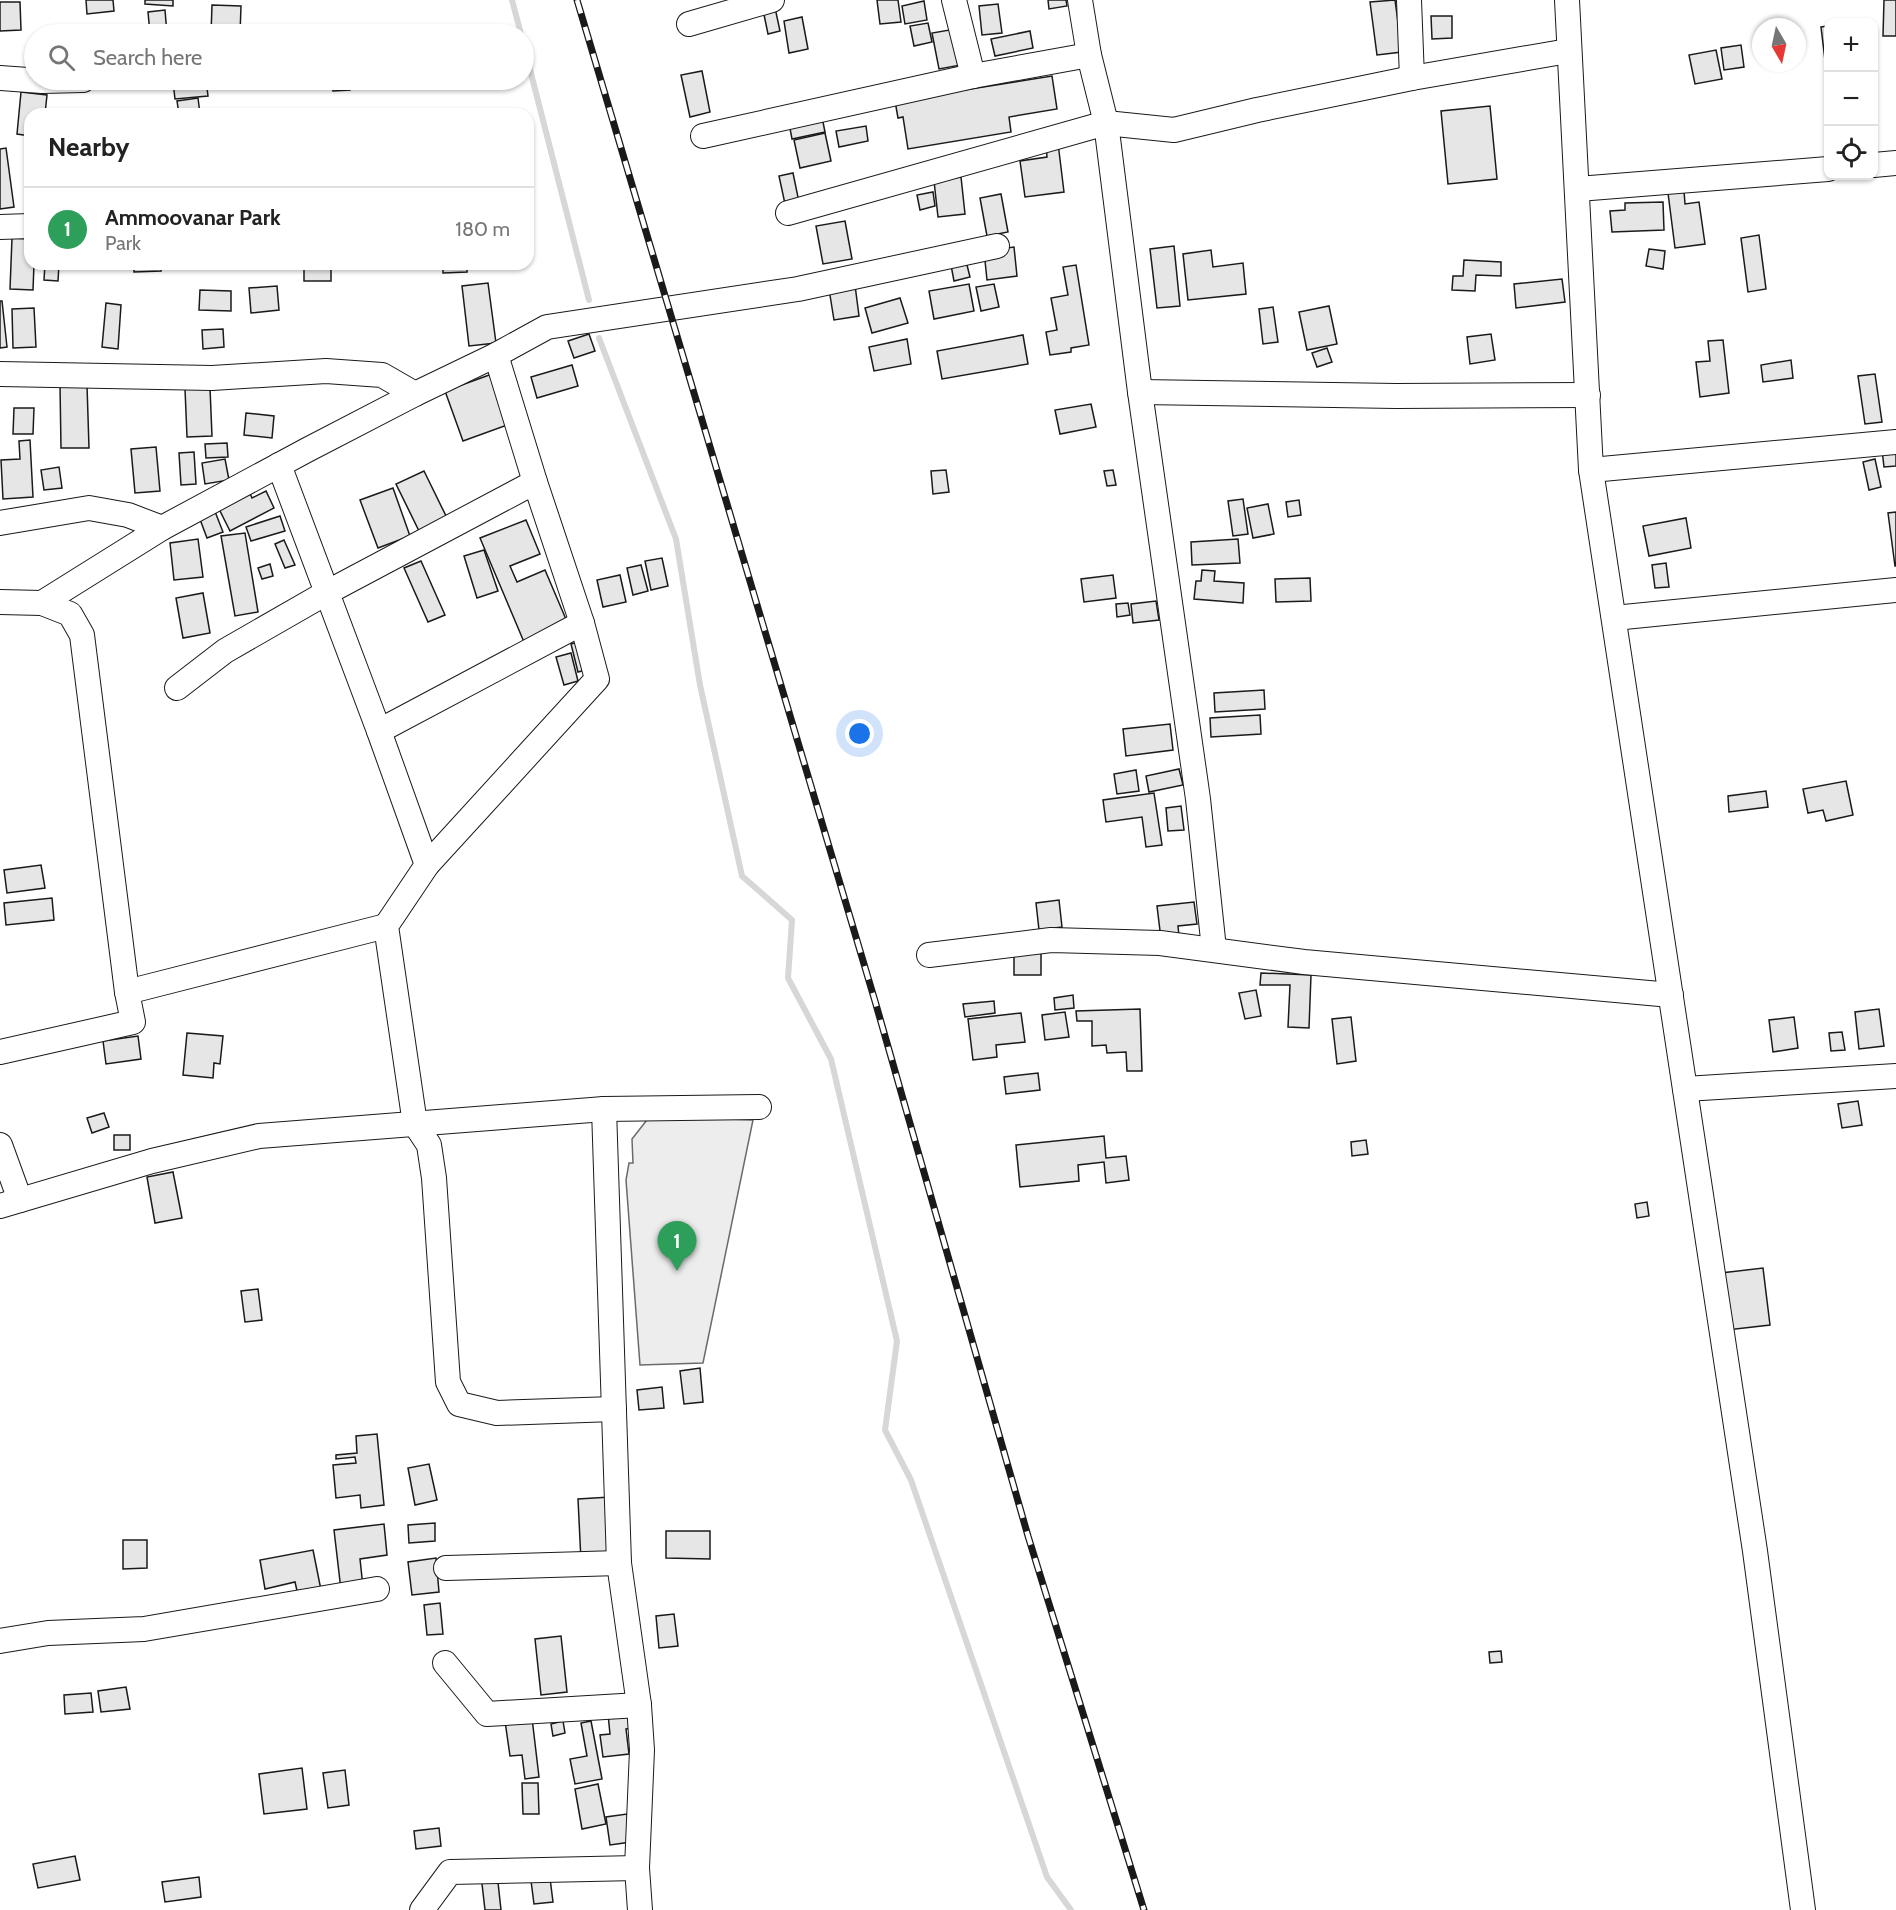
<!DOCTYPE html>
<html lang="en">
<head>
<meta charset="utf-8">
<style>
  body { margin:0; font-family:Cabin,sans-serif; background:#f2f2f2; color:#222 }
  .controls { position:absolute; right:18px; top:18px; display:grid; overflow:hidden; border-radius:12px; box-shadow:0 2px 4px #0004 }
  .controls button { width:54px; height:54px; display:grid; place-items:center; padding:0; border:0; border-bottom:2px solid #e0e0e0; background:#fff; color:#222; font:30px sans-serif }
  .compass { position:absolute; left:1752px; top:18px; width:54px; height:54px; border-radius:50%; background:#fff; box-shadow:0 2px 4px #0004; rotate:171deg }
  .you { position:absolute; left:860px; top:734px; width:21px; height:21px; margin:-15px; border:4px solid #fff; border-radius:50%; background:#1a73e8; box-shadow:0 0 0 9px #1a73e833 }
  .badge { display:grid; place-items:center; width:39px; height:39px; border-radius:50%; background:#7c3aed; color:#fff; font-size:20px; font-weight:700 }
  .pin { position:absolute; translate:-50% -50px; filter:drop-shadow(0 2px 3px #0008) }
  .pin::after { content:''; position:absolute; top:32px; width:21px; height:18px; background:inherit; clip-path:polygon(0 0,100% 0,50% 100%) }
  .list { margin:0; padding:0; list-style:none }
  h2 { display:flex; justify-content:space-between; align-items:center; height:78px; margin:0; padding:0 24px; font-size:26px }
  h2 small { font-size:20px; font-weight:400; color:#767676 }
  .list li { display:grid; grid-template-columns:39px 1fr auto; gap:18px; align-items:center; box-sizing:border-box; height:84px; padding:0 24px; border-top:2px solid #e0e0e0 }
  .list b { display:block; font-size:22px; white-space:nowrap }
  .list p { margin:0; font-size:20px; white-space:nowrap; color:#767676 }
  .list em { font-size:20px; font-style:normal; color:#767676 }
  .icon { flex:none; width:33px; height:33px; fill:none; stroke:currentColor; stroke-width:2; stroke-linecap:round; stroke-linejoin:round }
  .map { position:relative; flex:none; width:1896px; height:1910px; overflow:hidden }
  .search { position:absolute; background:#fff; box-shadow:0 2px 4px #0004; left:24px; top:24px; width:510px; height:66px; display:flex; align-items:center; gap:15px; box-sizing:border-box; padding:0 21px; border-radius:33px; color:#767676; font-size:22px }
  .panel { position:absolute; background:#fff; box-shadow:0 2px 4px #0004; left:24px; top:108px; width:510px; height:162px; border-radius:18px }
  .map>svg:first-child { display:block }
  .built { fill:#ededed; stroke:#6a6a6a; stroke-width:1.5 }
  .lines { fill:none; stroke-linecap:round; stroke-linejoin:round }
  .stream { stroke:#d7d7d7; stroke-width:6 }
  .building { fill:#e6e6e6; stroke:#1a1a1a; stroke-width:1.5 }
  .minor-casing { stroke:#1a1a1a; stroke-width:26 }
  .minor { stroke:#fff; stroke-width:24 }
  .rail-casing { stroke:#1a1a1a; stroke-width:7 }
  .rail { stroke:#fff; stroke-width:4.5; stroke-dasharray:14; stroke-linecap:butt }
</style>
</head>
<body>
<div class="map">
<svg width="1896" height="1910" viewBox="0 0 1896 1910">
  <rect width="100%" height="100%" fill="#fff"/>
  <polygon class="built" points="650,1116 753,1120 703,1363 640,1365 626,1180 629,1163 633,1163 632,1139"/>
  <g class="lines">
    <g class="stream">
      <polyline points="512,0 521,34"/>
      <polyline points="524,46 589,300"/>
      <polyline points="599,338 676,539 700,685 742,876 792,920 788,978 831,1059 897,1341 885,1430 911,1480 1047,1877 1071,1910"/>
    </g>
  </g>
  <g class="building">
    <polygon points="86,0 113,0 114,11 87,14"/>
    <polygon points="145,0 173,0 173,6 145,4"/>
    <polygon points="877,0 898,0 901,22 880,24"/>
    <polygon points="1048,0 1066,0 1067,6 1049,9"/>
    <polygon points="1395,0 1402,52 1377,55 1370,2"/>
    <polygon points="1884,0 1896,0 1896,36 1883,36"/>
    <polygon points="924,1 927,20 905,24 902,6"/>
    <polygon points="0,2 20,2 21,30 0,31"/>
    <polygon points="774,3 780,31 768,34 762,5"/>
    <polygon points="998,4 1002,33 982,35 979,6"/>
    <polygon points="212,5 241,6 240,34 211,34"/>
    <polygon points="165,10 167,34 150,34 148,12"/>
    <polygon points="1431,16 1452,16 1452,38 1432,39"/>
    <polygon points="802,17 808,49 789,53 784,21"/>
    <polygon points="928,23 932,42 914,46 910,26"/>
    <polygon points="1828,26 1828,59 1825,60 1821,27"/>
    <polygon points="955,29 961,65 939,69 932,33"/>
    <polygon points="1030,31 1033,48 995,56 991,39"/>
    <polygon points="1741,45 1744,67 1724,70 1721,48"/>
    <polygon points="1716,50 1722,79 1695,84 1689,55"/>
    <polygon points="702,71 710,112 690,117 681,75"/>
    <polygon points="1052,76 1057,109 1009,117 1011,132 908,149 903,117 898,118 895,101"/>
    <polygon points="206,80 208,96 175,99 173,82"/>
    <polygon points="333,80 350,80 350,90 333,91"/>
    <polygon points="21,92 47,95 45,114 30,114 30,136 17,134"/>
    <polygon points="198,98 200,114 179,114 177,101"/>
    <polygon points="1490,106 1497,179 1448,184 1441,111"/>
    <polygon points="821,112 825,132 792,139 788,118"/>
    <polygon points="866,126 868,141 839,147 836,131"/>
    <polygon points="825,133 831,161 800,168 794,140"/>
    <polygon points="1058,143 1064,192 1025,197 1020,161 1047,157 1046,145"/>
    <polygon points="6,148 14,207 0,209 0,149"/>
    <polygon points="793,173 799,202 785,204 779,176"/>
    <polygon points="961,177 965,214 938,217 934,181"/>
    <polygon points="1684,191 1685,204 1699,202 1705,244 1675,248 1668,193"/>
    <polygon points="933,192 935,206 920,210 917,195"/>
    <polygon points="1001,194 1008,232 987,236 980,198"/>
    <polygon points="1663,202 1664,230 1612,232 1610,211 1625,210 1625,203"/>
    <polygon points="845,221 852,259 823,264 816,226"/>
    <polygon points="1759,235 1766,289 1748,292 1741,238"/>
    <polygon points="12,238 30,239 30,264 34,264 33,290 10,289"/>
    <polygon points="1174,246 1180,306 1157,308 1150,249"/>
    <polygon points="1014,247 1017,276 987,280 984,251"/>
    <polygon points="1649,249 1665,251 1663,269 1646,266"/>
    <polygon points="1211,250 1213,267 1243,263 1246,294 1188,300 1183,254"/>
    <polygon points="965,257 970,277 954,281 950,260"/>
    <polygon points="1464,260 1501,262 1501,276 1476,275 1475,291 1452,290 1453,276 1463,276"/>
    <polygon points="45,264 59,264 58,281 44,280"/>
    <polygon points="134,264 161,264 161,271 134,272"/>
    <rect x="304" y="264" width="27" height="17"/>
    <polygon points="443,264 467,264 467,272 443,273"/>
    <polygon points="1076,265 1089,345 1071,348 1071,352 1050,355 1046,332 1057,330 1051,298 1068,295 1063,267"/>
    <polygon points="1562,279 1565,302 1516,308 1514,284"/>
    <polygon points="488,283 496,343 469,346 462,286"/>
    <polygon points="969,284 974,311 934,319 929,291"/>
    <polygon points="994,284 999,307 981,311 976,287"/>
    <polygon points="855,285 859,316 834,320 829,289"/>
    <polygon points="277,286 279,310 251,313 249,288"/>
    <polygon points="200,290 231,291 231,311 199,310"/>
    <polygon points="900,298 908,323 872,333 865,308"/>
    <polygon points="0,301 2,301 7,347 0,348"/>
    <polygon points="106,303 121,305 118,349 102,347"/>
    <polygon points="1329,306 1337,344 1307,350 1299,312"/>
    <polygon points="1273,307 1278,342 1263,344 1259,309"/>
    <polygon points="34,308 36,347 13,348 12,309"/>
    <polygon points="223,329 224,347 203,349 202,330"/>
    <polygon points="589,334 595,351 574,358 568,341"/>
    <polygon points="1491,334 1495,360 1470,364 1467,337"/>
    <polygon points="1023,335 1028,364 942,379 937,351"/>
    <polygon points="907,339 911,364 874,371 869,347"/>
    <polygon points="1723,340 1729,393 1700,397 1696,362 1710,361 1708,341"/>
    <polygon points="1327,348 1332,362 1317,367 1312,353"/>
    <polygon points="1791,360 1793,378 1763,382 1761,365"/>
    <polygon points="572,365 578,386 537,398 531,377"/>
    <polygon points="492,374 510,424 463,441 445,391"/>
    <polygon points="1875,374 1882,422 1865,424 1858,376"/>
    <polygon points="60,385 87,385 89,448 61,448"/>
    <polygon points="210,388 212,436 187,437 185,389"/>
    <polygon points="1091,404 1096,427 1060,434 1055,410"/>
    <polygon points="14,408 34,408 33,434 13,434"/>
    <polygon points="246,413 274,416 272,438 244,435"/>
    <polygon points="30,440 33,497 3,499 1,460 20,459 19,441"/>
    <polygon points="227,443 228,457 206,458 205,444"/>
    <polygon points="156,447 160,491 135,493 131,449"/>
    <polygon points="1896,449 1896,466 1884,467 1882,450"/>
    <polygon points="194,452 196,484 181,485 179,453"/>
    <polygon points="225,459 229,480 205,484 202,463"/>
    <polygon points="1875,459 1881,487 1869,490 1863,462"/>
    <polygon points="59,467 62,488 44,490 41,470"/>
    <polygon points="946,470 949,492 933,494 931,471"/>
    <polygon points="1113,470 1116,485 1107,486 1104,471"/>
    <polygon points="424,471 448,520 420,533 396,484"/>
    <polygon points="393,488 410,536 378,548 360,500"/>
    <polygon points="249,491 252,498 266,491 274,508 230,531 218,507"/>
    <polygon points="1243,499 1248,534 1233,536 1228,501"/>
    <polygon points="1299,500 1301,515 1288,517 1286,502"/>
    <polygon points="1268,504 1274,534 1253,538 1247,508"/>
    <polygon points="214,509 223,532 207,538 198,514"/>
    <polygon points="1896,512 1896,566 1895,566 1888,513"/>
    <polygon points="280,516 285,531 251,541 246,527"/>
    <polygon points="1686,518 1691,548 1649,556 1643,526"/>
    <polygon points="526,520 540,554 510,566 517,582 545,570 568,624 524,642 480,538"/>
    <polygon points="245,533 258,612 235,616 221,536"/>
    <polygon points="198,539 203,577 174,580 170,543"/>
    <polygon points="1238,539 1240,563 1192,565 1191,542"/>
    <polygon points="284,540 295,565 285,568 275,544"/>
    <polygon points="484,550 498,591 477,598 464,556"/>
    <polygon points="662,558 668,586 651,590 645,561"/>
    <polygon points="421,561 445,615 428,622 404,568"/>
    <polygon points="1666,563 1669,587 1655,588 1652,565"/>
    <polygon points="270,564 273,576 262,579 258,568"/>
    <polygon points="641,565 648,591 633,595 627,568"/>
    <polygon points="1202,570 1215,571 1214,581 1244,583 1243,603 1194,599 1196,581 1201,581"/>
    <polygon points="620,575 626,602 603,607 597,580"/>
    <polygon points="1113,575 1116,598 1084,602 1081,579"/>
    <polygon points="1310,578 1311,601 1276,602 1275,579"/>
    <polygon points="203,593 210,633 183,638 176,598"/>
    <polygon points="1156,601 1159,620 1133,623 1131,604"/>
    <polygon points="1128,603 1130,615 1117,617 1116,604"/>
    <polygon points="585,640 593,668 578,672 571,644"/>
    <polygon points="571,653 578,681 564,685 556,657"/>
    <polygon points="1264,690 1265,709 1215,712 1214,693"/>
    <polygon points="1260,715 1261,734 1211,737 1210,718"/>
    <polygon points="1170,724 1173,750 1126,756 1123,729"/>
    <polygon points="1179,769 1183,785 1149,792 1146,776"/>
    <polygon points="1136,770 1139,791 1117,794 1114,774"/>
    <polygon points="1846,781 1853,815 1826,821 1823,810 1808,813 1803,789"/>
    <polygon points="1766,791 1768,807 1729,812 1728,796"/>
    <polygon points="1154,793 1162,845 1146,847 1142,817 1106,822 1103,800"/>
    <polygon points="1181,806 1184,830 1168,831 1166,808"/>
    <polygon points="41,865 45,888 7,893 4,870"/>
    <polygon points="52,898 54,920 6,925 4,903"/>
    <polygon points="1059,900 1062,927 1039,930 1036,903"/>
    <polygon points="1194,902 1197,924 1178,926 1179,936 1161,939 1157,906"/>
    <rect x="1014" y="949" width="27" height="26"/>
    <polygon points="1261,973 1311,975 1309,1028 1288,1027 1290,985 1260,985"/>
    <polygon points="1256,990 1261,1016 1245,1019 1239,993"/>
    <polygon points="1073,995 1074,1008 1055,1010 1054,998"/>
    <polygon points="994,1001 995,1013 965,1017 963,1004"/>
    <polygon points="1140,1009 1142,1071 1127,1071 1126,1052 1107,1053 1106,1045 1092,1046 1092,1021 1077,1021 1076,1011"/>
    <polygon points="1879,1009 1884,1046 1859,1049 1855,1012"/>
    <polygon points="1065,1012 1069,1037 1045,1040 1042,1015"/>
    <polygon points="1021,1013 1025,1042 996,1045 997,1057 973,1060 968,1019"/>
    <polygon points="1351,1017 1356,1061 1337,1064 1332,1019"/>
    <polygon points="1794,1017 1798,1048 1773,1052 1769,1020"/>
    <polygon points="1842,1032 1845,1050 1831,1051 1829,1033"/>
    <polygon points="187,1033 223,1036 220,1064 214,1063 213,1078 183,1075"/>
    <polygon points="138,1036 141,1059 106,1064 103,1041"/>
    <polygon points="1038,1073 1040,1090 1006,1094 1004,1077"/>
    <polygon points="1858,1101 1862,1125 1842,1128 1838,1104"/>
    <polygon points="104,1113 109,1127 92,1133 87,1118"/>
    <rect x="114" y="1135" width="16" height="15"/>
    <polygon points="1104,1136 1106,1158 1126,1156 1129,1180 1106,1183 1104,1162 1078,1165 1079,1181 1020,1187 1016,1145"/>
    <polygon points="1366,1140 1368,1154 1352,1156 1351,1142"/>
    <polygon points="173,1172 182,1218 155,1223 147,1177"/>
    <polygon points="1647,1202 1649,1216 1637,1218 1635,1204"/>
    <polygon points="1763,1268 1770,1325 1727,1330 1721,1273"/>
    <polygon points="258,1289 262,1320 245,1322 241,1291"/>
    <polygon points="700,1368 703,1402 684,1404 680,1371"/>
    <polygon points="662,1387 664,1408 639,1410 637,1390"/>
    <polygon points="377,1434 384,1505 361,1508 360,1495 336,1498 333,1465 356,1463 355,1457 336,1459 336,1455 357,1453 356,1436"/>
    <polygon points="429,1464 437,1500 415,1505 408,1468"/>
    <polygon points="610,1497 613,1559 581,1561 578,1499"/>
    <polygon points="435,1523 435,1541 409,1543 408,1525"/>
    <polygon points="384,1524 387,1555 360,1559 363,1587 341,1590 334,1530"/>
    <polygon points="666,1531 710,1531 710,1559 666,1558"/>
    <polygon points="123,1540 147,1540 147,1568 123,1569"/>
    <polygon points="313,1550 321,1590 298,1595 295,1582 265,1589 260,1560"/>
    <polygon points="436,1558 439,1592 412,1595 408,1562"/>
    <polygon points="440,1603 443,1634 427,1635 424,1605"/>
    <polygon points="674,1614 678,1646 659,1648 656,1616"/>
    <polygon points="561,1636 567,1692 541,1695 535,1639"/>
    <polygon points="1501,1651 1502,1662 1490,1663 1489,1652"/>
    <polygon points="126,1687 130,1709 101,1712 98,1691"/>
    <polygon points="91,1693 93,1712 65,1714 64,1695"/>
    <polygon points="633,1712 635,1728 626,1729 629,1754 603,1757 600,1735 610,1734 608,1714"/>
    <polygon points="532,1718 539,1777 525,1779 522,1755 510,1756 505,1721"/>
    <polygon points="563,1721 565,1733 553,1736 551,1724"/>
    <polygon points="591,1721 602,1779 575,1784 570,1759 587,1756 581,1723"/>
    <polygon points="302,1768 307,1809 264,1814 259,1774"/>
    <polygon points="345,1770 349,1805 328,1808 323,1773"/>
    <polygon points="522,1783 538,1783 539,1814 523,1814"/>
    <polygon points="598,1784 606,1824 582,1829 575,1789"/>
    <polygon points="627,1814 631,1842 610,1845 606,1817"/>
    <polygon points="439,1828 441,1846 416,1849 414,1831"/>
    <polygon points="75,1856 80,1880 38,1888 33,1864"/>
    <polygon points="549,1870 553,1902 534,1904 530,1873"/>
    <polygon points="497,1873 501,1910 485,1910 481,1875"/>
    <polygon points="199,1877 201,1897 165,1902 162,1882"/>
  </g>
  <g class="lines">
    <defs>
      <g id="minor">
        <polyline points="954,0 973,76"/>
        <polyline points="1080,0 1089,55 1106,123 1140,392 1198,799 1214,949"/>
        <polyline points="1409,0 1412,78"/>
        <polyline points="1567,0 1591,470 1755,1551 1803,1910"/>
        <polyline points="689,24 772,0"/>
        <polyline points="0,78 42,81 83,80"/>
        <polyline points="703,136 973,76 1089,55"/>
        <polyline points="1874,165 1896,163"/>
        <polyline points="1578,189 1828,169"/>
        <polyline points="788,213 1106,123 1174,130 1257,110 1412,78 1568,51"/>
        <polyline points="0,227 30,226"/>
        <polyline points="0,374 212,378 326,371 382,375 415,394"/>
        <polyline points="1140,392 1396,396 1588,395"/>
        <polyline points="279,465 379,731 582,623 535,482 496,355"/>
        <polyline points="1591,470 1896,442"/>
        <polyline points="0,523 89,508 128,515 162,528 42,603"/>
        <polyline points="162,528 307,450 415,394 496,355 547,327 798,289 997,246"/>
        <polyline points="0,602 42,603 70,614 82,635 127,992 133,1022 0,1052"/>
        <polyline points="1614,618 1896,590"/>
        <polyline points="177,688 225,651 326,593 535,482"/>
        <polyline points="379,731 427,865 386,926 415,1124 429,1145 434,1178 448,1382 459,1404 497,1413 614,1409"/>
        <polyline points="427,865 597,679 582,623"/>
        <polyline points="929,955 1051,940 1160,943 1304,962 1671,995"/>
        <polyline points="127,992 386,926"/>
        <polyline points="1685,1089 1896,1076"/>
        <polyline points="604,1109 619,1563 639,1705 642,1750 637,1868 640,1910"/>
        <polyline points="0,1145 20,1200"/>
        <polyline points="0,1206 152,1161 259,1136 604,1109 759,1107"/>
        <polyline points="446,1568 619,1563"/>
        <polyline points="0,1641 48,1633 144,1629 377,1589"/>
        <polyline points="445,1663 487,1714 639,1705"/>
        <polyline points="422,1910 450,1872 637,1868"/>
      </g>
    </defs>
    <use href="#minor" class="minor-casing"/>
    <use href="#minor" class="minor"/>
    <defs>
      <polyline id="rail" points="577,0 875,1001 1028,1536 1144,1910"/>
    </defs>
    <use href="#rail" class="rail-casing"/>
    <use href="#rail" class="rail"/>
  </g>
</svg>
<div class="controls">
<button>+</button>
<button>−</button>
<button><svg class="icon" aria-label="locate" viewBox="0 0 24 24"><circle cx="12" cy="12" r="6"/><path d="M12 2v4M12 18v4M2 12h4M18 12h4"/></svg></button>
</div>
<svg class="compass" viewBox="-18 -18 36 36"><path d="M0-13l5 13h-10z" fill="#e53935"/><path d="M0 13l5-13h-10z" fill="#767676"/></svg>
<div class="you"></div>
<div class="pin badge" style="left:677px;top:1271px;background:#2e9e5b">1</div>
<div class="search"><svg class="icon" aria-label="search" viewBox="0 0 24 24"><circle cx="10" cy="10" r="6"/><path d="M15 15l6 6"/></svg>Search here</div>
<section class="panel">
<h2>Nearby<small></small></h2>
<ul class="list">
<li><span class="badge" style="background:#2e9e5b">1</span><div><b>Ammoovanar Park</b><p>Park</p></div><em>180 m</em></li>
</ul>
</section>
</div>
</body>
</html>
